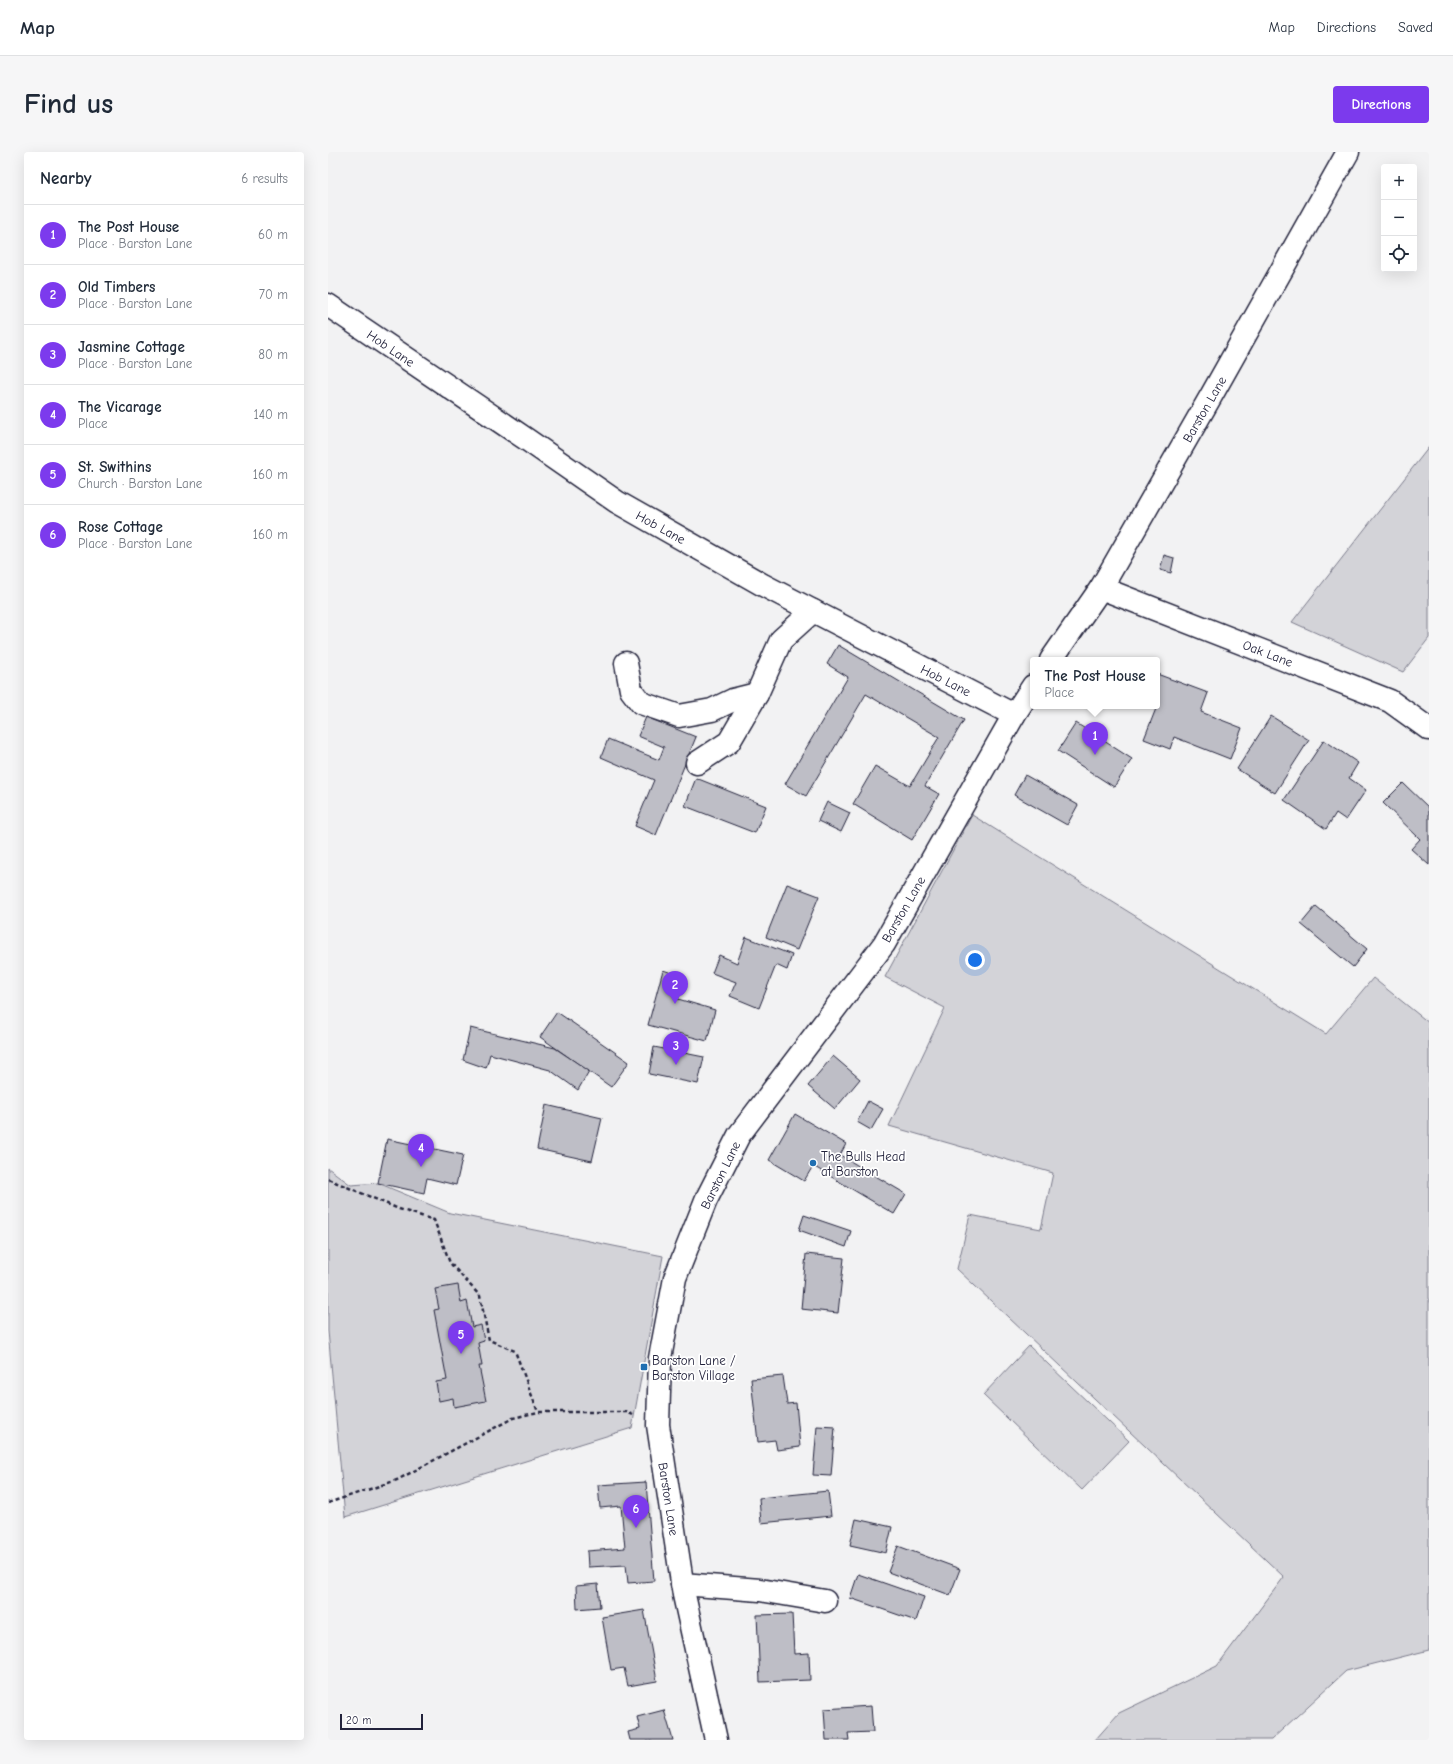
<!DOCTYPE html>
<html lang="en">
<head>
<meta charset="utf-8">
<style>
  body { margin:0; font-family:"Comic Neue",sans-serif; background:#f6f6f7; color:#1f2937 }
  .controls { position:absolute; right:12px; top:12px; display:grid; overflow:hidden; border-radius:4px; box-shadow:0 4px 16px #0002 }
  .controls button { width:36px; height:36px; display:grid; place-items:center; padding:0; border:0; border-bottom:1px solid #e0e1e3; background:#fff; color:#1f2937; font:20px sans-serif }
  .scale { position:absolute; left:12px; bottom:10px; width:83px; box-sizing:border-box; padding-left:4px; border:2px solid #22223b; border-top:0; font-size:11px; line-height:14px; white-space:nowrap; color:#22223b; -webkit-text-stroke:3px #fff; paint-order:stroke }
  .you { position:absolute; left:647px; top:808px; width:14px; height:14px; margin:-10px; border:3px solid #fff; border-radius:50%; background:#1a73e8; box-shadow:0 0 0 6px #1a73e833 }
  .badge { display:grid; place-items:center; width:26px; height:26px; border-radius:50%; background:#7c3aed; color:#fff; font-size:13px; font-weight:700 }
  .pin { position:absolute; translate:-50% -33px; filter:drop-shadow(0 1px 2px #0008) }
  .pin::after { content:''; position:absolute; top:21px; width:14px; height:12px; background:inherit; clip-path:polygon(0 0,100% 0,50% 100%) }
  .popup { position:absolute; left:702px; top:505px; width:130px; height:52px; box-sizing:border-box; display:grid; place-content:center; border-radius:4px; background:#fff; filter:drop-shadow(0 1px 3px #0005); font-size:13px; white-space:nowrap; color:#747a83 }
  .popup b { font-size:15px; color:#1f2937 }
  .popup::after { content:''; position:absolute; left:50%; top:100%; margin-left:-8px; border:8px solid transparent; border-top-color:#fff }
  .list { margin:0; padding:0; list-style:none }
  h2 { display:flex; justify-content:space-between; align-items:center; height:52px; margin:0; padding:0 16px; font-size:17px }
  h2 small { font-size:13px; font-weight:400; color:#747a83 }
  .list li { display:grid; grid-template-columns:26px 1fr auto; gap:12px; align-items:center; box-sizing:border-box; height:60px; padding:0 16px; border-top:1px solid #e0e1e3 }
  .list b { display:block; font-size:15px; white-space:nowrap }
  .list p { margin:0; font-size:13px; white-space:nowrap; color:#747a83 }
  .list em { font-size:13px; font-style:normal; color:#747a83 }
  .icon { flex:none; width:22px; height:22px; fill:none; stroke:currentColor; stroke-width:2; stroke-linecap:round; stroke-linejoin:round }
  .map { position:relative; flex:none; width:1101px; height:1588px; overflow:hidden; border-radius:4px }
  header { display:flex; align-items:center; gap:24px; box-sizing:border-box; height:56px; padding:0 20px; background:#fff; border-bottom:1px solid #e0e1e3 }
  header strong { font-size:19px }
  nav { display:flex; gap:22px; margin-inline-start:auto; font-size:14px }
  .intro { display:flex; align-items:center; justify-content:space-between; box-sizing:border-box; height:96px; padding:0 24px }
  h1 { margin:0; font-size:28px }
  .button { padding:10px 18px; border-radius:4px; background:#7c3aed; color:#fff; font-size:14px; font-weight:700 }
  main { display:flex; gap:24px; padding:0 24px }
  aside { flex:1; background:#fff; border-radius:4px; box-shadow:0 4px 16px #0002 }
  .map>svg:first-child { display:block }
  .green { fill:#d3d3d8; stroke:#7a7a8a }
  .building { fill:#bebec6; stroke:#22223b }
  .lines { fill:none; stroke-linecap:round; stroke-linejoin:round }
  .minor-casing { stroke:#22223b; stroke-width:25 }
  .path { stroke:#22223b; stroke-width:2.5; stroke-dasharray:4 3; stroke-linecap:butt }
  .minor { stroke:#fff; stroke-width:22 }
  .poi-dot { fill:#1f6fb2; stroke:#fff; stroke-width:1.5 }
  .labels { text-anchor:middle; stroke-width:3.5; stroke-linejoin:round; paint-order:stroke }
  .street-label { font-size:13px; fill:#22223b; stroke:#fff }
  .poi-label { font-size:13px; fill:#22223b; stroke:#fff; text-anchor:start }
</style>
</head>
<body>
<header>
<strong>Map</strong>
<nav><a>Map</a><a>Directions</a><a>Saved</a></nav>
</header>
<div class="intro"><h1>Find us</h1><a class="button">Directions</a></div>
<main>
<aside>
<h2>Nearby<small>6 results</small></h2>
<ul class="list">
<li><span class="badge">1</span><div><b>The Post House</b><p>Place · Barston Lane</p></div><em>60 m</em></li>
<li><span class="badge">2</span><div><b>Old Timbers</b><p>Place · Barston Lane</p></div><em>70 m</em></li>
<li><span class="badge">3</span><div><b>Jasmine Cottage</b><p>Place · Barston Lane</p></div><em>80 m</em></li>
<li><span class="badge">4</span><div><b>The Vicarage</b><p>Place</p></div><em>140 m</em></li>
<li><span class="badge">5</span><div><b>St. Swithins</b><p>Church · Barston Lane</p></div><em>160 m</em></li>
<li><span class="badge">6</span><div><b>Rose Cottage</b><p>Place · Barston Lane</p></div><em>160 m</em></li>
</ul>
</aside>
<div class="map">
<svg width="1101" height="1588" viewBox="0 0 1101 1588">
  <rect width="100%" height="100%" fill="#f2f2f3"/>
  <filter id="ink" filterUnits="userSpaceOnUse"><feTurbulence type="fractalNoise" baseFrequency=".025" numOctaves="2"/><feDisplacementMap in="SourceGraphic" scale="8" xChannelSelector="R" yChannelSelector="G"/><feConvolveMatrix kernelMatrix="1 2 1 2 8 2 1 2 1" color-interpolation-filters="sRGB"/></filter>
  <g filter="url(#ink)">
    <g class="green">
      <polygon points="1101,295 1101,486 1075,520 964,470"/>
      <polygon points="644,663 998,882 1045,826 1101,871 1101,1498 1018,1519 943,1588 767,1588 791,1561 889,1514 956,1425 629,1117 642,1063 713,1077 725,1021 561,974 617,856 557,825"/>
      <polygon points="0,1016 23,1033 50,1031 122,1061 335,1104 304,1276 17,1365 0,1179"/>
      <polygon points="701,1194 801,1289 754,1338 655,1243"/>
    </g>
    <g class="building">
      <polygon points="836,403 846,406 843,421 832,418"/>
      <polygon points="510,493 636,568 597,634 611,642 584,688 525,652 547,614 582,634 611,585 538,542 478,644 457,632 520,525 499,512"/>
      <polygon points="829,522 880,541 873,560 914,576 902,607 846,585 842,597 816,587 829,554"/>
      <polygon points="943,564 981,588 947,641 909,617"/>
      <polygon points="318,565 368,585 328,683 307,674 326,628 273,605 280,587 331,608 336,595 310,584"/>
      <polygon points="748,571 804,607 786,635 730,599"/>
      <polygon points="996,588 1030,611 1021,626 1038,638 1018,668 1008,661 998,677 956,648"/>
      <polygon points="697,623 750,653 739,673 686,643"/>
      <polygon points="368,626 438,654 427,681 357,654"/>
      <polygon points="1075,631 1101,656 1101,713 1083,697 1092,687 1055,651"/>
      <polygon points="499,650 522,661 513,680 490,669"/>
      <polygon points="459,732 491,744 469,798 438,785"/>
      <polygon points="988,754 1039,797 1025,815 973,772"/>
      <polygon points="418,785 464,803 459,818 448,813 431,856 402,844 408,830 384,821 391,803 409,811"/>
      <polygon points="335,818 356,825 350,847 387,858 379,889 320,873"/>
      <polygon points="229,860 301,910 283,935 212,885"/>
      <polygon points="142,876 227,896 261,919 250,938 222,918 162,902 158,916 135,908"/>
      <polygon points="326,895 376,905 370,932 321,922"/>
      <polygon points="505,904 532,927 507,957 480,934"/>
      <polygon points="540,949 555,957 543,978 529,970"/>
      <polygon points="218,953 274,966 264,1009 209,997"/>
      <polygon points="467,962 518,992 512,1003 578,1042 566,1062 485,1014 476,1029 441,1008"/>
      <polygon points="59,987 135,1003 128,1033 99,1026 96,1041 50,1031"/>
      <polygon points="476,1063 523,1079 518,1095 471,1078"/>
      <polygon points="478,1102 516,1106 510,1161 473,1157"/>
      <polygon points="130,1133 133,1151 139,1149 144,1175 153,1173 156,1189 150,1191 154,1214 151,1214 158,1249 126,1255 125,1246 111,1249 108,1230 119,1228 106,1158 111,1157 107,1137"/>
      <polygon points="455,1224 459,1252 468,1251 472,1295 449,1298 447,1288 430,1290 423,1227"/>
      <polygon points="489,1274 507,1275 503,1324 485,1323"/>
      <polygon points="318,1330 326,1429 300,1431 298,1413 260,1415 259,1399 297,1396 293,1354 272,1356 270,1333"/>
      <polygon points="500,1339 503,1364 433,1371 431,1346"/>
      <polygon points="528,1367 564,1375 558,1401 522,1393"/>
      <polygon points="570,1394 632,1417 622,1443 560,1420"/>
      <polygon points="530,1422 596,1445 588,1469 522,1446"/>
      <polygon points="270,1432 272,1455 249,1457 248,1434"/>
      <polygon points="316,1458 329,1529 300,1534 296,1516 283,1518 274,1465"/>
      <polygon points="464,1462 466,1502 481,1501 482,1528 432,1530 429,1463"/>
      <polygon points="543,1554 545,1580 520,1581 521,1588 498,1588 496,1557"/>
      <polygon points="336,1558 345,1588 302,1588 300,1580 312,1577 309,1565"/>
    </g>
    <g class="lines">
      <defs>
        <g id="minor">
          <polyline points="0,153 198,287 289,350 435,433 686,563"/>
          <polyline points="773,436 1062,549 1101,577"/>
          <polyline points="723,508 773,436 883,244 1020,0"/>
          <polyline points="298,511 303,538 313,551 351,564 384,558 405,548 429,542"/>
          <polyline points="369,611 401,590 429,542 453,488 485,459"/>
          <polyline points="354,1432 432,1438 497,1449"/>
          <polyline points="388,1588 356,1443 330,1273 332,1206 347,1126 378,1048 411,983 556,792 686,563 705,534"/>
        </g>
      </defs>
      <use href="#minor" class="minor-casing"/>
      <g class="path">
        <polyline points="0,1027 71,1057 106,1068 122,1111 152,1144 161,1188 187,1199 210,1260"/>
        <polyline points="0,1351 69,1328 185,1266 210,1260 299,1260 305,1263"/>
      </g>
      <use href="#minor" class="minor"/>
    </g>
  </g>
  <g class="poi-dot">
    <circle cx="485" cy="1011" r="4"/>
    <rect x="312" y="1211" width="8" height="8" rx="2"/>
  </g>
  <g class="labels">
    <g class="street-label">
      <text transform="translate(63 196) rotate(34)" y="5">Hob Lane</text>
      <text transform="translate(876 257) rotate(-60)" y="5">Barston Lane</text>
      <text transform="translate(333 375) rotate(29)" y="5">Hob Lane</text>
      <text transform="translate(940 501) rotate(21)" y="5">Oak Lane</text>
      <text transform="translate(618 528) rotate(27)" y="5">Hob Lane</text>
      <text transform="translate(575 757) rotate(-60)" y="5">Barston Lane</text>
      <text transform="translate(392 1023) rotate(-64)" y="5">Barston Lane</text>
      <text transform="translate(341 1347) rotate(81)" y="5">Barston Lane</text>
    </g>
    <g class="poi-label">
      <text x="493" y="1009">The Bulls Head<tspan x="493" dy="15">at Barston</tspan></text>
      <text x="324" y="1213">Barston Lane /<tspan x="324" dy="15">Barston Village</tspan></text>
    </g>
  </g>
</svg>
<div class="controls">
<button>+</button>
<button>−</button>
<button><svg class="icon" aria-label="locate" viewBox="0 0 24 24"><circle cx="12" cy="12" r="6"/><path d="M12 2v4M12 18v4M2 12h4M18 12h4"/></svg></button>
</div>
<div class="scale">20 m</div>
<div class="you"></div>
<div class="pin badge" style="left:767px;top:603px">1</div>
<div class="popup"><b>The Post House</b>Place</div>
<div class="pin badge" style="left:347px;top:852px">2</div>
<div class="pin badge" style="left:348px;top:913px">3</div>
<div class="pin badge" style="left:93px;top:1015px">4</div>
<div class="pin badge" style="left:133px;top:1202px">5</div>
<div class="pin badge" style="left:308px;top:1376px">6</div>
</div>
</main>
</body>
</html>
